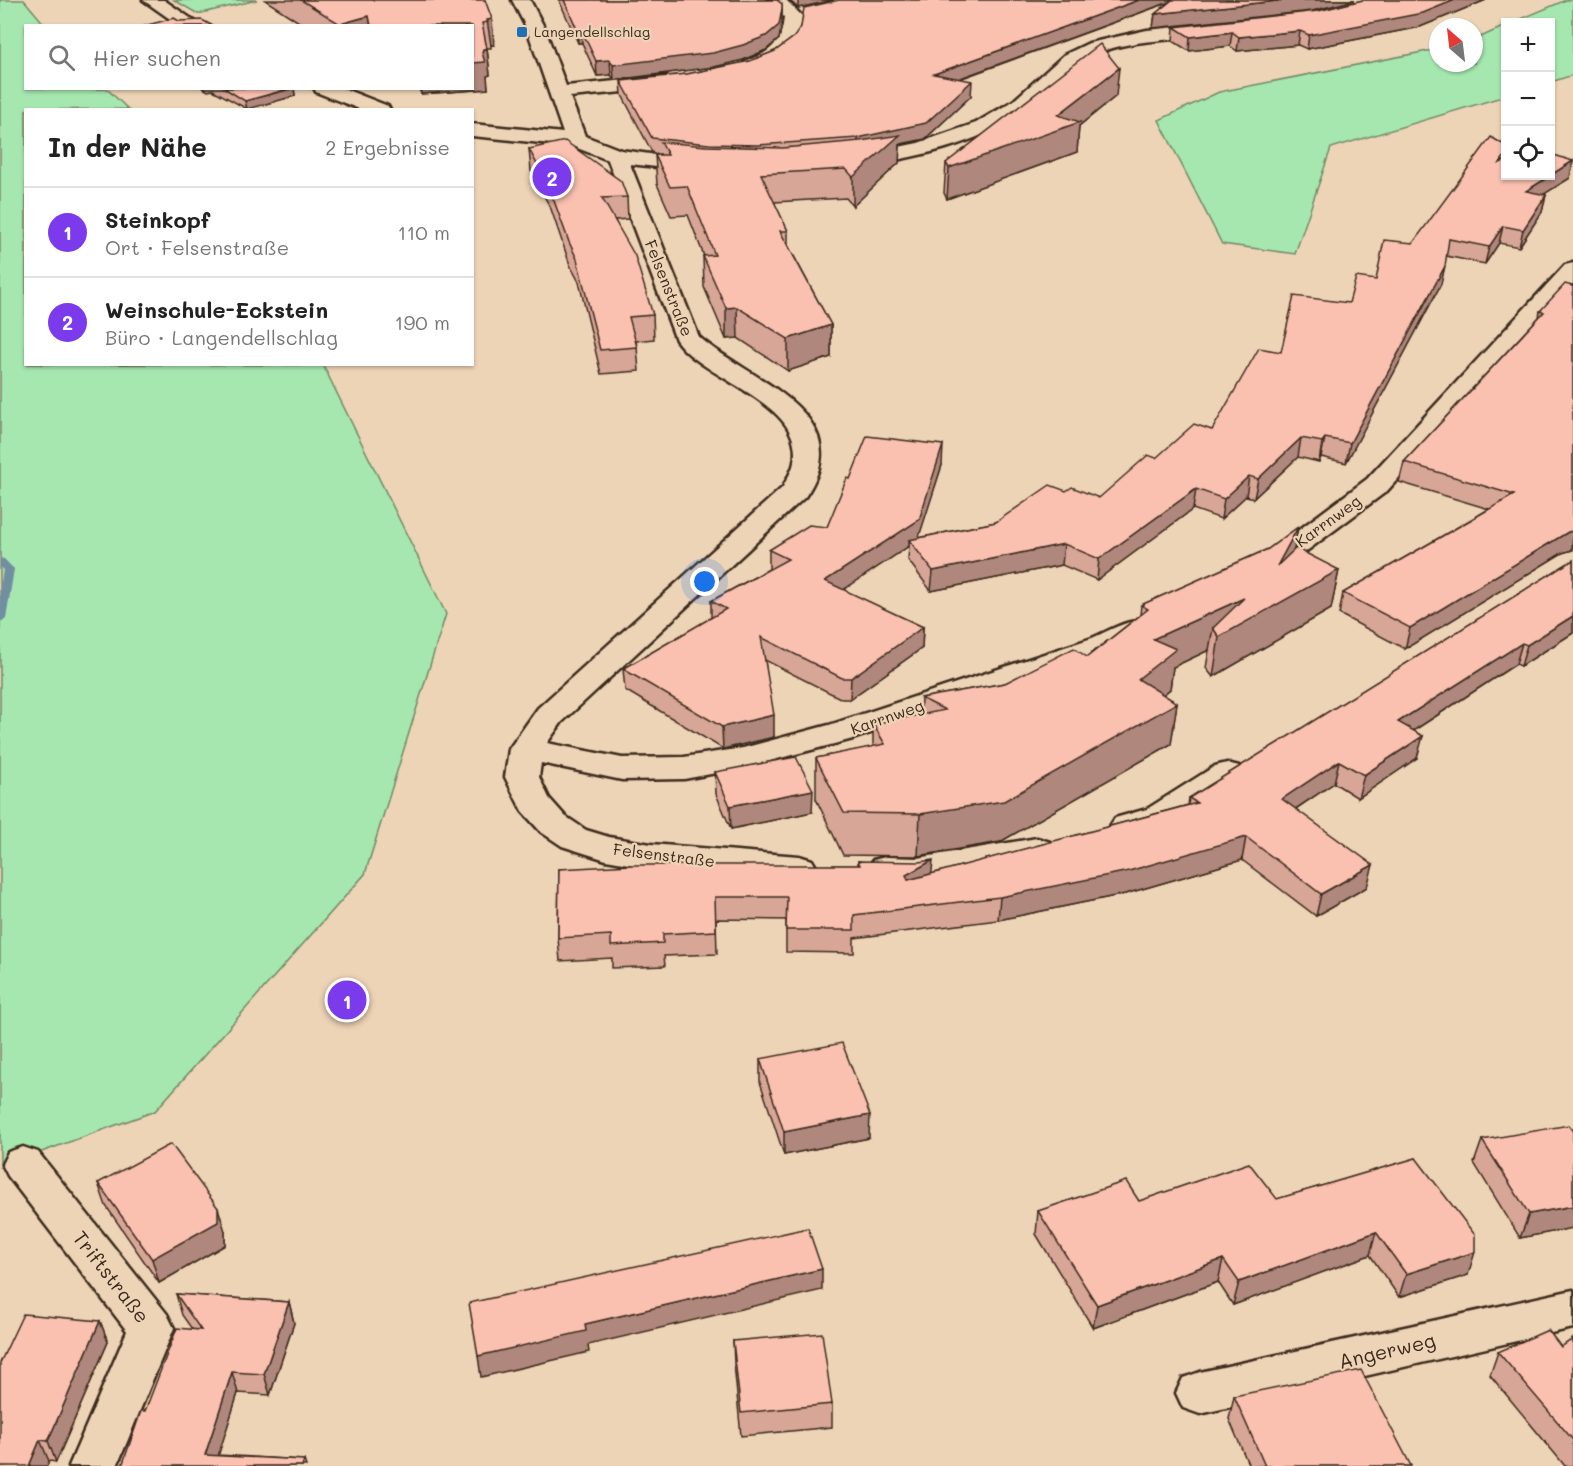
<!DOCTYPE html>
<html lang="de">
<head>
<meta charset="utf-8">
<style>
  body { margin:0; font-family:Mali,sans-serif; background:#f6f6f6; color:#222 }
  .controls { position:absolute; right:18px; top:18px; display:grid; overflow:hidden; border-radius:0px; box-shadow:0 2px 4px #0004 }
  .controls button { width:54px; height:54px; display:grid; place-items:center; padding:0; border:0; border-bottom:2px solid #e0e0e0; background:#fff; color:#222; font:30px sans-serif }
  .compass { position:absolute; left:1429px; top:18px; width:54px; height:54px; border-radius:50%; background:#fff; box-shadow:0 2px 4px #0004; rotate:332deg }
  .you { position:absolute; left:705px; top:582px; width:21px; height:21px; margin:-15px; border:4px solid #fff; border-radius:50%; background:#1a73e8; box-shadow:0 0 0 9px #1a73e833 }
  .badge { display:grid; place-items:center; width:39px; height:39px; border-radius:50%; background:#7c3aed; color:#fff; font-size:20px; font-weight:700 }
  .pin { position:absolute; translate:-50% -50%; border:3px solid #fff; box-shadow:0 2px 6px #0006 }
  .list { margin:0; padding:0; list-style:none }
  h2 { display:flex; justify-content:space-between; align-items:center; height:78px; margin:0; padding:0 24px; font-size:26px }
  h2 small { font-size:20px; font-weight:400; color:#767676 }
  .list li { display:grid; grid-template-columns:39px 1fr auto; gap:18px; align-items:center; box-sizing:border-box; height:90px; padding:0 24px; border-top:2px solid #e0e0e0 }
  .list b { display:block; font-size:22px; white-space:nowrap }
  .list p { margin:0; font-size:20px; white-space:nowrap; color:#767676 }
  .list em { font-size:20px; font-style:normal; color:#767676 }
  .icon { flex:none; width:33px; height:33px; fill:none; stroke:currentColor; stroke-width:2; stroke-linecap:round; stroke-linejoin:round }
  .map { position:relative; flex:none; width:1573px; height:1466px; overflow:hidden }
  .search { position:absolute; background:#fff; box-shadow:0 2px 4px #0004; left:24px; top:24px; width:450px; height:66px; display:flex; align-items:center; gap:15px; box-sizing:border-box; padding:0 21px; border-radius:0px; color:#767676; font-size:22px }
  .panel { position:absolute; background:#fff; box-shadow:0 2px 4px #0004; left:24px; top:108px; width:450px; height:258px; border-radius:0px }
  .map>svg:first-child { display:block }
  .green { fill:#a6e7b0; stroke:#708867; stroke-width:1.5 }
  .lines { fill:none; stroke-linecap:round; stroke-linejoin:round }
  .stream { fill:#718fa0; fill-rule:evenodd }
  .street-casing { stroke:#3b2a1e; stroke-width:5 }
  .street { fill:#eed4b6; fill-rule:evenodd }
  .wall { fill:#d7a697; stroke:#3b2a1e; stroke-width:1.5 }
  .shaded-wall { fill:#af877b; stroke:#3b2a1e; stroke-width:1.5 }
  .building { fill:#fac1b0; stroke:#3b2a1e; stroke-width:1.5 }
  .poi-dot { fill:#1f6fb2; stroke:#eed4b6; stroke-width:2 }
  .labels { text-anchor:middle; stroke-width:4.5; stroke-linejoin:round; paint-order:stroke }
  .far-poi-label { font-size:14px; fill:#3b2a1e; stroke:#eed4b6; text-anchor:start }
  .street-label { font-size:16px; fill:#3b2a1e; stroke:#eed4b6 }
  .near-street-label { font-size:20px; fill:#3b2a1e; stroke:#eed4b6 }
</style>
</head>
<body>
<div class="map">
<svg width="1573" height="1466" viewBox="0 0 1573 1466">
  <rect width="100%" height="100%" fill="#eed4b6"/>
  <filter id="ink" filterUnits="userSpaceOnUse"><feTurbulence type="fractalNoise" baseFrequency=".0167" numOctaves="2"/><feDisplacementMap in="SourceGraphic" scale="12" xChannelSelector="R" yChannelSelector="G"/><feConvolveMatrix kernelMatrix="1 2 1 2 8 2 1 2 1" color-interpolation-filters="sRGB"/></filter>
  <g filter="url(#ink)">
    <g class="green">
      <polygon points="0,0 24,0 45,25 26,26 26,88 107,89 128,109 26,110 26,364 323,365 446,614 365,874 155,1111 0,1167"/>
      <polygon points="174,0 257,0 198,14"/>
      <polygon points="1566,0 1573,0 1573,75 1551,82 1550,22 1514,22"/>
      <polygon points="1505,26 1505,96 1331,148 1295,254 1222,244 1159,120 1219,92 1438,49 1438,63 1474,63 1474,40"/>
    </g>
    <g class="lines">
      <polygon class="stream" points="0,558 4,559 14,569 6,619 0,622 0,589 3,570 0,567"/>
      <defs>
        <g id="street">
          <polygon points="143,0 164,0 202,26 180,26"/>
          <path d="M512 0H530L545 29 566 86 665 76 672 78 675 82 672 86 665 88 570 97 585 136 621 150 708 162 711 166 708 170 701 172 630 164 699 337C748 380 863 413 805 497L562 722 547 743 622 758 684 757 743 748 829 725 1092 638C1111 630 1132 616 1153 621L1157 628 1153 635 1114 652 853 739 743 768 684 779 622 780 541 763 539 777 549 798 565 816 586 830 609 837 651 844 799 856 812 860 817 868 812 876 799 880 651 868 606 860 562 846 541 832 522 811 505 777 509 749 538 708 783 487C786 480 793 470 794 462 806 402 704 381 676 340L608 160 572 146 472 136V124L563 133 527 29Z"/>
          <path d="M767 0H786L802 16C800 40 790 56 768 65 760 69 753 71 744 69L742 65C745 60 748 60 754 58 774 50 782 39 784 17Z"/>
          <path d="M1218 23 1224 24 1227 28 1224 32C1178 43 1130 36 1086 58 1063 69 1048 93 1028 108 978 146 916 157 857 167L850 165 847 161 850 157 918 143 976 123 1013 101 1064 55 1089 43 1147 30Z"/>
          <polygon points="314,88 342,88 388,106 390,110 362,110 316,92"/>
          <polygon points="1573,263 1573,284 1387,491 1269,579 1259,582 1249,579 1244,573 1249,567 1367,479 1565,265"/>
          <path d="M1227 763 1239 766 1244 774 1239 782C1206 803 1155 845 1115 834L1110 826 1115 818 1147 809 1215 766Z"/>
          <polygon points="1037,838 1050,842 1055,850 1050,858 918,882 886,881 873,878 868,869 873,860 886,857 918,858"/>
          <polygon points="23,1147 38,1152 167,1314 174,1328 117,1466 69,1466 127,1331 8,1176 2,1164 8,1152"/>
          <polygon points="1573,1290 1573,1328 1200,1414 1183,1408 1176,1393 1183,1378 1200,1372"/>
        </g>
      </defs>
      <use href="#street" class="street-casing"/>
      <use href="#street" class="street"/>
    </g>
    <g class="wall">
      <polygon points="265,0 485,0 494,45 491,45 491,48 487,48 490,75 487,76 488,89 421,94 419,88 472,88 472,26 305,26"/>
      <polygon points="559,0 777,0 782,4 782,23 779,39 766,50 743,60 714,67 614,80 611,75 597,76 582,43 578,43"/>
      <polygon points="789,0 834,0 798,8"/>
      <polygon points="839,0 1355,0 1312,11 1153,28 1155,14 1170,2 960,79 971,96 925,139 900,144 899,163 853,206 846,198 774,202 788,231 788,245 831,325 831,357 788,371 738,338 726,339 704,287 703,256 704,256 688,215 671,216 657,184 655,155 661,154 653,154 622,95 621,81 687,74 750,61 775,51 794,37"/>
      <polygon points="1363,0 1486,0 1420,27 1307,49 1298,45 1237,51 1230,46 1189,51 1173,41 1174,27 1318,11"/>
      <polygon points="203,88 294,88 295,96 247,109 213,90 208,91"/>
      <polygon points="1116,96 1079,126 1077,152 947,199 944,193 946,163"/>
      <polygon points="529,149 627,197 628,219 615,220 653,315 654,339 636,341 637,347 639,371 601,374 579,282 570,265 551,209 531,171"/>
      <polygon points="1573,161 1570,178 1543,194 1546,195 1542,212 1519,247 1499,243 1485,264 1446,256 1441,284 1346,463 1321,457 1319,462 1298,457 1254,498 1246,496 1221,519 1193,509 1097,580 1062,565 931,591 908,560 909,546 843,590 923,627 922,648 850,699 842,699 765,660 774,737 723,749 625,690 623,669 711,618 711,601 769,569 769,550 827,527 850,479 942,465 918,538 996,522 1066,491 1099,498 1156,458 1212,430 1281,352 1349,303 1376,280 1413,243 1506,176"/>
      <polygon points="1573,285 1573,550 1562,553 1405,649 1339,614 1343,593 1489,509 1399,482 1404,462 1539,317 1540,311"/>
      <polygon points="1298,527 1294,550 1339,570 1331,609 1213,677 1206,668 1209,650 1173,667 1170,689 1163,695 1177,703 1171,744 1000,842 918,856 843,855 816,799 816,758 873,747 873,724 920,715 921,698 1005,683 1087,657 1140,615 1141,605 1268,549"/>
      <polygon points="1573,560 1573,633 1521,666 1516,664 1413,731 1417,758 1358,798 1334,783 1296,809 1367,887 1316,916 1242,860 1125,894 998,920 854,938 854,953 786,952 786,920 716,919 717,954 664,956 665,966 612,968 612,958 560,961 558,938 559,869 858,865 858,861 932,874 1188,805 1189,798"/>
      <polygon points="715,772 812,812 731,829 716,794"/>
      <polygon points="760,1059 869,1138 784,1155 760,1082"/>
      <polygon points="1573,1130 1573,1228 1520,1238 1474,1163 1482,1140"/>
      <polygon points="1416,1158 1468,1275 1399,1297 1370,1255 1233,1305 1218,1282 1093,1328 1036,1234 1038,1211 1139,1201 1277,1199"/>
      <polygon points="98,1183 225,1231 225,1245 159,1283 106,1206"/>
      <polygon points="176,1294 289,1302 294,1323 270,1395 238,1393 218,1455 304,1460 306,1466 122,1466 145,1411 192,1329 182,1315"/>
      <polygon points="100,1321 108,1342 56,1462 49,1461 0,1466"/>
      <polygon points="1573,1339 1573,1466 1565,1466 1490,1375 1498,1352 1561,1347"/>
      <polygon points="733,1341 832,1404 832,1427 741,1436 734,1364"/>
      <polygon points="1234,1396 1411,1466 1249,1466 1229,1419"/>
    </g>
    <g class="shaded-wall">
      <polygon points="798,0 834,0 798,8"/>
      <polygon points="1139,0 1175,0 933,88 934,74"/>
      <polygon points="1286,0 1355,0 1312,11 1153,28 1155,14"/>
      <polygon points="1455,0 1486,0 1420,27 1307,49 1309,35"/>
      <polygon points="782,9 782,23 779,39 766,50 743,60 714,67 614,80 613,65"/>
      <polygon points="369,16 371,26 340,26 340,24"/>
      <polygon points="492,19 494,45 491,45 487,20"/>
      <polygon points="577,29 581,29 582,43 578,43"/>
      <polygon points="1300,31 1298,45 1237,51 1239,37"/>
      <polygon points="1232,32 1230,46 1189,51 1190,37"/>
      <polygon points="483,49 487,49 490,75 487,76 488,89 421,94 420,88 472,88 472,63 482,53"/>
      <polygon points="610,60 611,75 597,76 596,61"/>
      <polygon points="1119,68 1116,96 1079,126 1077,152 947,199 949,168 1058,115"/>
      <polygon points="972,81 971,96 925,139 900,144 899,163 853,206 853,177 858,153 858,138"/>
      <polygon points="294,88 295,96 247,109 245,101"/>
      <polygon points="1573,161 1570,178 1522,208 1526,191"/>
      <polygon points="1546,195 1542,212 1519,247 1523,230"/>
      <polygon points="1503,226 1499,243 1485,264 1489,247"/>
      <polygon points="1445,266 1441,284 1346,463 1350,443"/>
      <polygon points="737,307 738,338 726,339 726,308"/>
      <polygon points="831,325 831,357 788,371 788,339"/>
      <polygon points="1301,438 1298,457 1254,498 1258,479"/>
      <polygon points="1325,438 1321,457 1319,462 1322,442"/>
      <polygon points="943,445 942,465 918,540 909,540 909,546 825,602 825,581"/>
      <polygon points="1249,476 1246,496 1221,519 1224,499"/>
      <polygon points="1196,489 1193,509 1097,580 1099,559"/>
      <polygon points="1298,527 1291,566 1277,566"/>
      <polygon points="1573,531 1572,550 1562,553 1405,649 1410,628 1568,532"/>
      <polygon points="1064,544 1062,565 931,591 933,571"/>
      <polygon points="1339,570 1331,609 1213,677 1219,637 1213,628 1209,650 1173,667 1170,689 1133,719 1138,679 1153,639 1244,598"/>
      <polygon points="1573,616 1573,633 1521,666 1527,645"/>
      <polygon points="923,627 922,648 850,699 851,678"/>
      <polygon points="1522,643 1516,664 1393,744 1398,722"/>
      <polygon points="1177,703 1171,744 1000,842 918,856 920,814"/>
      <polygon points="774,715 774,737 723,749 722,727"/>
      <polygon points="1423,736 1417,758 1358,798 1364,775"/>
      <polygon points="1339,761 1334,783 1277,821 1282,799"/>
      <polygon points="813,790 812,812 731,829 730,806"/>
      <polygon points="1246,837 1242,860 1125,894 998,920 1000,897"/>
      <polygon points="933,860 931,882 905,897 906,875"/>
      <polygon points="1373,865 1367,887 1316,916 1321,894"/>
      <polygon points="870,1115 869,1138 784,1155 784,1132"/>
      <polygon points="1573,1206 1573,1228 1520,1238 1529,1214"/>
      <polygon points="218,1208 225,1231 225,1245 159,1283 152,1259"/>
      <polygon points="1376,1232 1370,1255 1233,1305 1239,1282"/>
      <polygon points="1475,1252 1468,1275 1399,1297 1406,1274"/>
      <polygon points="1223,1259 1218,1282 1093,1328 1097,1305"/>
      <polygon points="822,1269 822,1290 588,1345 589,1352 481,1377 478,1356 585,1324"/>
      <polygon points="289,1302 294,1323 270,1395 264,1374"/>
      <polygon points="100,1321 108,1342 56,1462 48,1441"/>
      <polygon points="232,1372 238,1393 215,1466 205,1455"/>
      <polygon points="40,1440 49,1461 47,1466 29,1466"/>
    </g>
    <g class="building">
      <polygon points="301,0 485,0 492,19 487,20 488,22 482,23 487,49 483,49 482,53 485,62 472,63 472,26 371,26 369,16 340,24"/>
      <polygon points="564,0 777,0 782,4 782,9 779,25 766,36 743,45 713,53 613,65 610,60 596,61 581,29 577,29"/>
      <polygon points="839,0 1139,0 934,74 972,81 926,123 858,138 758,145 709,144 652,138 621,81 687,74 750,61 775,51 794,37 801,27 804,8"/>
      <polygon points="1172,0 1286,0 1155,14"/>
      <polygon points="1363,0 1455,0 1423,13 1309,35 1300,31 1239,37 1232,32 1190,37 1174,27 1318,11"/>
      <polygon points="174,18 179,21 202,20 213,26 144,26"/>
      <polygon points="1100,44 1119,68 1058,115 1080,122 949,168 946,163"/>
      <polygon points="224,88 292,88 245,101"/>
      <polygon points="900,135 853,177 846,169 761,174 788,231 780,231 831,325 788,339 737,307 726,308 703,256 715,255 687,186 670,187 655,155 668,155 661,142 706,146 783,148 860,141"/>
      <polygon points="1491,137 1506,146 1506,154 1500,163 1506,160 1506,176 1550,176 1526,191 1546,195 1523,230 1503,226 1489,247 1449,239 1445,266 1350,443 1325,438 1322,442 1301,438 1258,479 1249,476 1224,499 1196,489 1099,559 1064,544 933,571 909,540 996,522 1050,485 1066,491 1072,487 1099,498 1148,455 1156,458 1194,424 1212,430 1259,348 1281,352 1294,296 1349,303 1356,277 1376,280 1384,240 1413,243"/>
      <polygon points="565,141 621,181 627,197 602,198 635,256 653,315 629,317 637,347 600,350 577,259 569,242 549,187 529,149"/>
      <polygon points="1551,154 1573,161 1551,175"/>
      <polygon points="1565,284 1572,286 1573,285 1573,531 1568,532 1410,628 1343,593 1514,495 1404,462 1544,312 1540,311"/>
      <polygon points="867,436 943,445 919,520 825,581 923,627 851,678 842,678 761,637 774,715 722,727 623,669 726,609 711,601 788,559 769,550 809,525 827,527 847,478 850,479"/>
      <polygon points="1298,527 1277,566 1296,548 1339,570 1219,637 1213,628 1244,598 1153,639 1176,649 1138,679 1177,703 1004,801 920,814 844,813 816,758 885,744 873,724 945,710 921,698 1005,683 1074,648 1087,657 1148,609 1141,605 1268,549"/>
      <polygon points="1573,560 1573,616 1527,645 1522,643 1398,722 1423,736 1364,775 1339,761 1282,799 1373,865 1321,894 1246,837 1129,871 1000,897 854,915 854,930 786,930 787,897 715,897 716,931 663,934 663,943 611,946 611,935 558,938 559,869 631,865 860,865 858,861 919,862 933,860 906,875 908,880 1197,803 1189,798"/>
      <polygon points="796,757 813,790 730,806 715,772"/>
      <polygon points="842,1043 870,1115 784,1132 760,1059"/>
      <polygon points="1569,1125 1573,1130 1573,1206 1529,1214 1482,1140"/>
      <polygon points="171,1144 218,1208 218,1222 152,1259 98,1183"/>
      <polygon points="1416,1158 1475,1235 1475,1252 1406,1274 1376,1232 1239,1282 1223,1259 1097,1305 1038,1211 1126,1181 1139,1201 1249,1163 1277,1199"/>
      <polygon points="808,1228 822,1269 585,1324 586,1331 478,1356 469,1303"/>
      <polygon points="176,1294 289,1302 264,1374 232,1372 205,1455 304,1460 302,1466 122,1466 141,1411 145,1411 177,1328 201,1330"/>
      <polygon points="23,1314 100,1321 48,1441 40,1440 29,1466 0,1466 0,1363"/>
      <polygon points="1548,1330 1561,1347 1573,1339 1573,1440 1498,1352"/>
      <polygon points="822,1333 832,1404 741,1413 733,1341"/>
      <polygon points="1361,1370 1411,1466 1265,1466 1234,1396"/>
    </g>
  </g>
  <rect class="poi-dot" x="516" y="26" width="12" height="12" rx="3"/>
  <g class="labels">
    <g class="far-poi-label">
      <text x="534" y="37">Langendellschlag</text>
    </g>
    <g class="street-label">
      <text transform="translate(669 288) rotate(68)" y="6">Felsenstraße</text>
      <text transform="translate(1328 521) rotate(-36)" y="6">Karrnweg</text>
      <text transform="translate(887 717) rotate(-19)" y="6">Karrnweg</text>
      <text transform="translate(664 855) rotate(7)" y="6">Felsenstraße</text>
    </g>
    <g class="near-street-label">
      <text transform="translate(111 1277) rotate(52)" y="7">Triftstraße</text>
      <text transform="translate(1387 1351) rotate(-13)" y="7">Angerweg</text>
    </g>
  </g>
</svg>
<div class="controls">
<button>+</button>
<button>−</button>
<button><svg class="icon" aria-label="locate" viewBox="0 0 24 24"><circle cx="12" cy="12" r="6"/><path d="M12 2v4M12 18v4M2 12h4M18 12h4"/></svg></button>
</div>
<svg class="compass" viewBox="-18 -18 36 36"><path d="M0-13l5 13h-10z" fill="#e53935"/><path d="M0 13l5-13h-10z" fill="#767676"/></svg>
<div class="you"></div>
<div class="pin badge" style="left:347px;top:1000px">1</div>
<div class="pin badge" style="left:552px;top:177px">2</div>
<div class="search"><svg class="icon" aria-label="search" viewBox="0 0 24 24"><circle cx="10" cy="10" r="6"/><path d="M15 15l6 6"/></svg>Hier suchen</div>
<section class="panel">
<h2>In der Nähe<small>2 Ergebnisse</small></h2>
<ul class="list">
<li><span class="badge">1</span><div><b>Steinkopf</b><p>Ort · Felsenstraße</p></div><em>110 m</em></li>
<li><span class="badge">2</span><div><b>Weinschule-Eckstein</b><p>Büro · Langendellschlag</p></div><em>190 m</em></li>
</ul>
</section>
</div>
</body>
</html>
